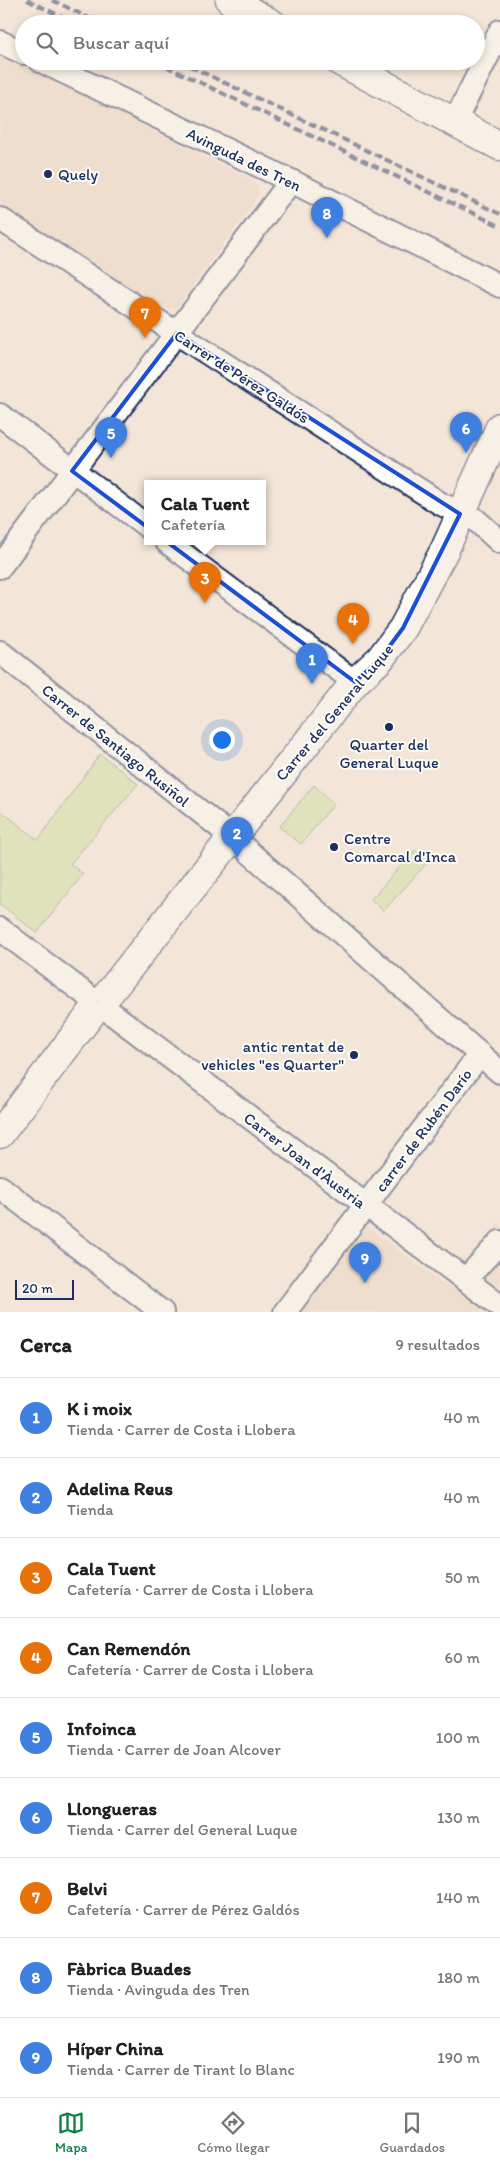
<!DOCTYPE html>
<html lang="es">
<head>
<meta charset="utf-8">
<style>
  body { margin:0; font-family:Itim,sans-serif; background:#f2f2f2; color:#202124 }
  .scale { position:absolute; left:15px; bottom:12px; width:59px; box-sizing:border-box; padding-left:5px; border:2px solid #1b2f5e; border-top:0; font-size:14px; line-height:18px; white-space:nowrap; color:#1b2f5e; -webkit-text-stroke:4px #fdfcf7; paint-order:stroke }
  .you { position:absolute; left:221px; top:739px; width:18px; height:18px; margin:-12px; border:4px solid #fff; border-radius:50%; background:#1a73e8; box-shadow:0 0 0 8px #1a73e833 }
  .badge { display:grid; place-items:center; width:32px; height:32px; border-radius:50%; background:#0b8043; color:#fff; font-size:16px; font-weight:700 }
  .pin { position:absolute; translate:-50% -41px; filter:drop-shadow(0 1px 2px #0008) }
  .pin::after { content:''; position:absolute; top:26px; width:18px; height:15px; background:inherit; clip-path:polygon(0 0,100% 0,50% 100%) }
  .popup { position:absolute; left:144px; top:480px; width:122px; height:65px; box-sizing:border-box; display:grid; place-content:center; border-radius:0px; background:#fff; filter:drop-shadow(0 1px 4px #0005); font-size:16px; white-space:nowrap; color:#757577 }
  .popup b { font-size:19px; color:#202124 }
  .popup::after { content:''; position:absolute; left:50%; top:100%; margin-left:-10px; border:10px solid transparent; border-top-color:#fff }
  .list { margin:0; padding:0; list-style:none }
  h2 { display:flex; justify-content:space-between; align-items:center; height:65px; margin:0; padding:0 20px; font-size:21px }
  h2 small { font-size:16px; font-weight:400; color:#757577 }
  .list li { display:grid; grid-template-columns:32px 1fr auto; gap:15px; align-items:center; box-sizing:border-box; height:80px; padding:0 20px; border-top:1px solid #e0e0e0 }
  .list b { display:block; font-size:19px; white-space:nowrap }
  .list p { margin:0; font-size:16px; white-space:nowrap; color:#757577 }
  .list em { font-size:16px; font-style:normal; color:#757577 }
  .icon { flex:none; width:28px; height:28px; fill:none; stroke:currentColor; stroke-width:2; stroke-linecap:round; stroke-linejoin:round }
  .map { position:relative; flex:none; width:500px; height:1312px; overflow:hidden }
  .search { position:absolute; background:#fff; box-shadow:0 2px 8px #0003; left:15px; right:15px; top:15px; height:55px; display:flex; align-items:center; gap:12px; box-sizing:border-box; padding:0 18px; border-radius:28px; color:#757577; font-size:19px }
  .sheet { height:785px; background:#fff }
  nav { display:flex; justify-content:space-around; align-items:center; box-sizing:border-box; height:70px; border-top:1px solid #e0e0e0; background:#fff; font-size:14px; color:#757577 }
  nav a { display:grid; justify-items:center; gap:2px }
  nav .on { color:#0b8043 }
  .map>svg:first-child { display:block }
  .built { fill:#ecd4c2 }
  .green { fill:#c7de94; stroke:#718679 }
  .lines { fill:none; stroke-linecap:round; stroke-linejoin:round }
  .minor-casing { stroke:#1b2f5e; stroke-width:26 }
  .secondary-casing { stroke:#1b2f5e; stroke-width:31 }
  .minor { stroke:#fdfcf7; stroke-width:22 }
  .secondary { stroke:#fdfcf7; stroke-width:28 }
  .rail { stroke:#1b2f5e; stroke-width:4; stroke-dasharray:8 4; stroke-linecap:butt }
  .marked { fill:none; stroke:#1d4ed8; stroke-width:4; stroke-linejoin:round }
  .poi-dot { fill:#1b2f5e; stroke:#fdfcf7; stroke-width:2 }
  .labels { text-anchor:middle; stroke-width:4; stroke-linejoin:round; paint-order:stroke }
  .street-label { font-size:16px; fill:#1b2f5e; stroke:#fdfcf7 }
  .poi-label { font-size:16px; fill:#1b2f5e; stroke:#fdfcf7; text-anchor:start }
</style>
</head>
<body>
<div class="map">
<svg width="500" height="1312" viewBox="0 0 500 1312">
  <rect width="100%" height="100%" fill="#f3e5d8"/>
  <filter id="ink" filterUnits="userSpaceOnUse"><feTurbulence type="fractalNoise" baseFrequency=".02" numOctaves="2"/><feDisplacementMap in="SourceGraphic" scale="10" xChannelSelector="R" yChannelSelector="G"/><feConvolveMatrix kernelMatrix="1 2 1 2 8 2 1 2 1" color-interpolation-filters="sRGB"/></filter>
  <g filter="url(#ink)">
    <g class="built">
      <polygon points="0,54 250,179 257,186 259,194 255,201 177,307 164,309 0,205"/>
      <polygon points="500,1222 500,1312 301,1312 367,1226 445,1286"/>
    </g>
    <g class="green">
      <polygon points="100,754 138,784 70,864 83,874 37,933 0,904 0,810 38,840"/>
      <polygon points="314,785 334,804 301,844 279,827"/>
      <polygon points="415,850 429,861 383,911 371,899"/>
    </g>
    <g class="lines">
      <defs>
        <g id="minor">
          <polyline points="0,42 24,53"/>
          <polyline points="41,61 291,181 500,286"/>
          <polyline points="454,123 500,31"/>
          <polyline points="0,219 441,504 476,520 500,542"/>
          <polyline points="0,415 148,527"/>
          <polyline points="167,542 355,682"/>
          <polyline points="0,567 291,181"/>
          <polyline points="0,652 232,837 500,1072"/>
          <polyline points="0,929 88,996"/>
          <polyline points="110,1012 500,1306"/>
          <polyline points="0,1187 162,1312"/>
          <polyline points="465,1280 500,1242"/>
          <polyline points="285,1312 480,1054"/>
        </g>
        <g id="secondary">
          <polyline points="230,0 272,24"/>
          <polyline points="339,61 500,146"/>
          <polyline points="109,993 355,682 380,659 403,628 445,549 500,427"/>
          <polyline points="0,1134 91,1014"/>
        </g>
      </defs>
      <use href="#minor" class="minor-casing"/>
      <use href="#secondary" class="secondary-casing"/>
      <use href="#minor" class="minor"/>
      <use href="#secondary" class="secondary"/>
      <g class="rail">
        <polyline points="27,0 77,24"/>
        <polyline points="52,0 101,24"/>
        <polyline points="155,61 500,226"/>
        <polyline points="179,61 500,214"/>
      </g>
    </g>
  </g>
  <path d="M0 0H500V1312H0ZM177 333 460 514 403 628 380 659 355 682 72 471Z" fill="#f3e5d8" fill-opacity=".55" fill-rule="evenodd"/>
  <path class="marked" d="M177 333 460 514 403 628 380 659 355 682 72 471Z"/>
  <g class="poi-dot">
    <circle cx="48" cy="174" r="5"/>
    <circle cx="389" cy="727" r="5"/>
    <circle cx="334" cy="847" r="5"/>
    <circle cx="354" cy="1055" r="5"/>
  </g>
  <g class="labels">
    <g class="street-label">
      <text transform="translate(244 159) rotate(26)" y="6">Avinguda des Tren</text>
      <text transform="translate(242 376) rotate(33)" y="6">Carrer de Pérez Galdós</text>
      <text transform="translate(334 712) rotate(-50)" y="6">Carrer del General Luque</text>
      <text transform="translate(116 745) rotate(39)" y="6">Carrer de Santiago Rusiñol</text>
      <text transform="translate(423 1130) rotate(-53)" y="6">carrer de Rubén Darío</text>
      <text transform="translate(305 1160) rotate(37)" y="6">Carrer Joan d'Àustria</text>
    </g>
    <g class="poi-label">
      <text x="58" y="180">Quely</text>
      <text x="389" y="750" text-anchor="middle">Quarter del<tspan x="389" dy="18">General Luque</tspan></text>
      <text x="344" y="844">Centre<tspan x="344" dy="18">Comarcal d'Inca</tspan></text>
      <text x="344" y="1052" text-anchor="end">antic rentat de<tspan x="344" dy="18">vehicles "es Quarter"</tspan></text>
    </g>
  </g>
</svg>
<div class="scale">20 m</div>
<div class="you"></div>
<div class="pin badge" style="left:312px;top:684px;background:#3f7fe0">1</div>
<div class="pin badge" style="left:237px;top:858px;background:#3f7fe0">2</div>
<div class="pin badge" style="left:205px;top:603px;background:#e8710a">3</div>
<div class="popup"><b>Cala Tuent</b>Cafetería</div>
<div class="pin badge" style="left:353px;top:644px;background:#e8710a">4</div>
<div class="pin badge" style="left:111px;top:458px;background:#3f7fe0">5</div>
<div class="pin badge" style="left:466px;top:453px;background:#3f7fe0">6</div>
<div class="pin badge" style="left:145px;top:338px;background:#e8710a">7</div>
<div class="pin badge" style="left:327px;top:238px;background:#3f7fe0">8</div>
<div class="pin badge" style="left:365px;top:1283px;background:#3f7fe0">9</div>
<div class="search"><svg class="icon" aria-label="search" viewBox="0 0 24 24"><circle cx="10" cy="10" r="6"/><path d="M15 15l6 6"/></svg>Buscar aquí</div>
</div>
<section class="sheet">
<h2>Cerca<small>9 resultados</small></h2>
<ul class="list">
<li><span class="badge" style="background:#3f7fe0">1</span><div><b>K i moix</b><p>Tienda · Carrer de Costa i Llobera</p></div><em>40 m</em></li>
<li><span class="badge" style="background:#3f7fe0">2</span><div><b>Adelina Reus</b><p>Tienda</p></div><em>40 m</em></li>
<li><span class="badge" style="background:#e8710a">3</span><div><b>Cala Tuent</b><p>Cafetería · Carrer de Costa i Llobera</p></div><em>50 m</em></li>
<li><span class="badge" style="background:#e8710a">4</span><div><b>Can Remendón</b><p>Cafetería · Carrer de Costa i Llobera</p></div><em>60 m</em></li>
<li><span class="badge" style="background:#3f7fe0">5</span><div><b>Infoinca</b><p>Tienda · Carrer de Joan Alcover</p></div><em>100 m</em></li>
<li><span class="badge" style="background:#3f7fe0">6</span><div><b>Llongueras</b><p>Tienda · Carrer del General Luque</p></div><em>130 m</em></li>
<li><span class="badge" style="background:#e8710a">7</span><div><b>Belvi</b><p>Cafetería · Carrer de Pérez Galdós</p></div><em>140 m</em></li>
<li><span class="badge" style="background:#3f7fe0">8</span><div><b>Fàbrica Buades</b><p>Tienda · Avinguda des Tren</p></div><em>180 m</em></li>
<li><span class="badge" style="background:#3f7fe0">9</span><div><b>Híper China</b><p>Tienda · Carrer de Tirant lo Blanc</p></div><em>190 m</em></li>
</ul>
</section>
<nav>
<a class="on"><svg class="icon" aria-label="map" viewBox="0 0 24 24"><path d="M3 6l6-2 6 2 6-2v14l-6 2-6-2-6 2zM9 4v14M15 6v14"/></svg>Mapa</a>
<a><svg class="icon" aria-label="directions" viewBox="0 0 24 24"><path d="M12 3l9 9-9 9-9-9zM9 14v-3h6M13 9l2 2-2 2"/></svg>Cómo llegar</a>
<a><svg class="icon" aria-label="saved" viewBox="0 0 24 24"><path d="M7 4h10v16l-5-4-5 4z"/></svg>Guardados</a>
</nav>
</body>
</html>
